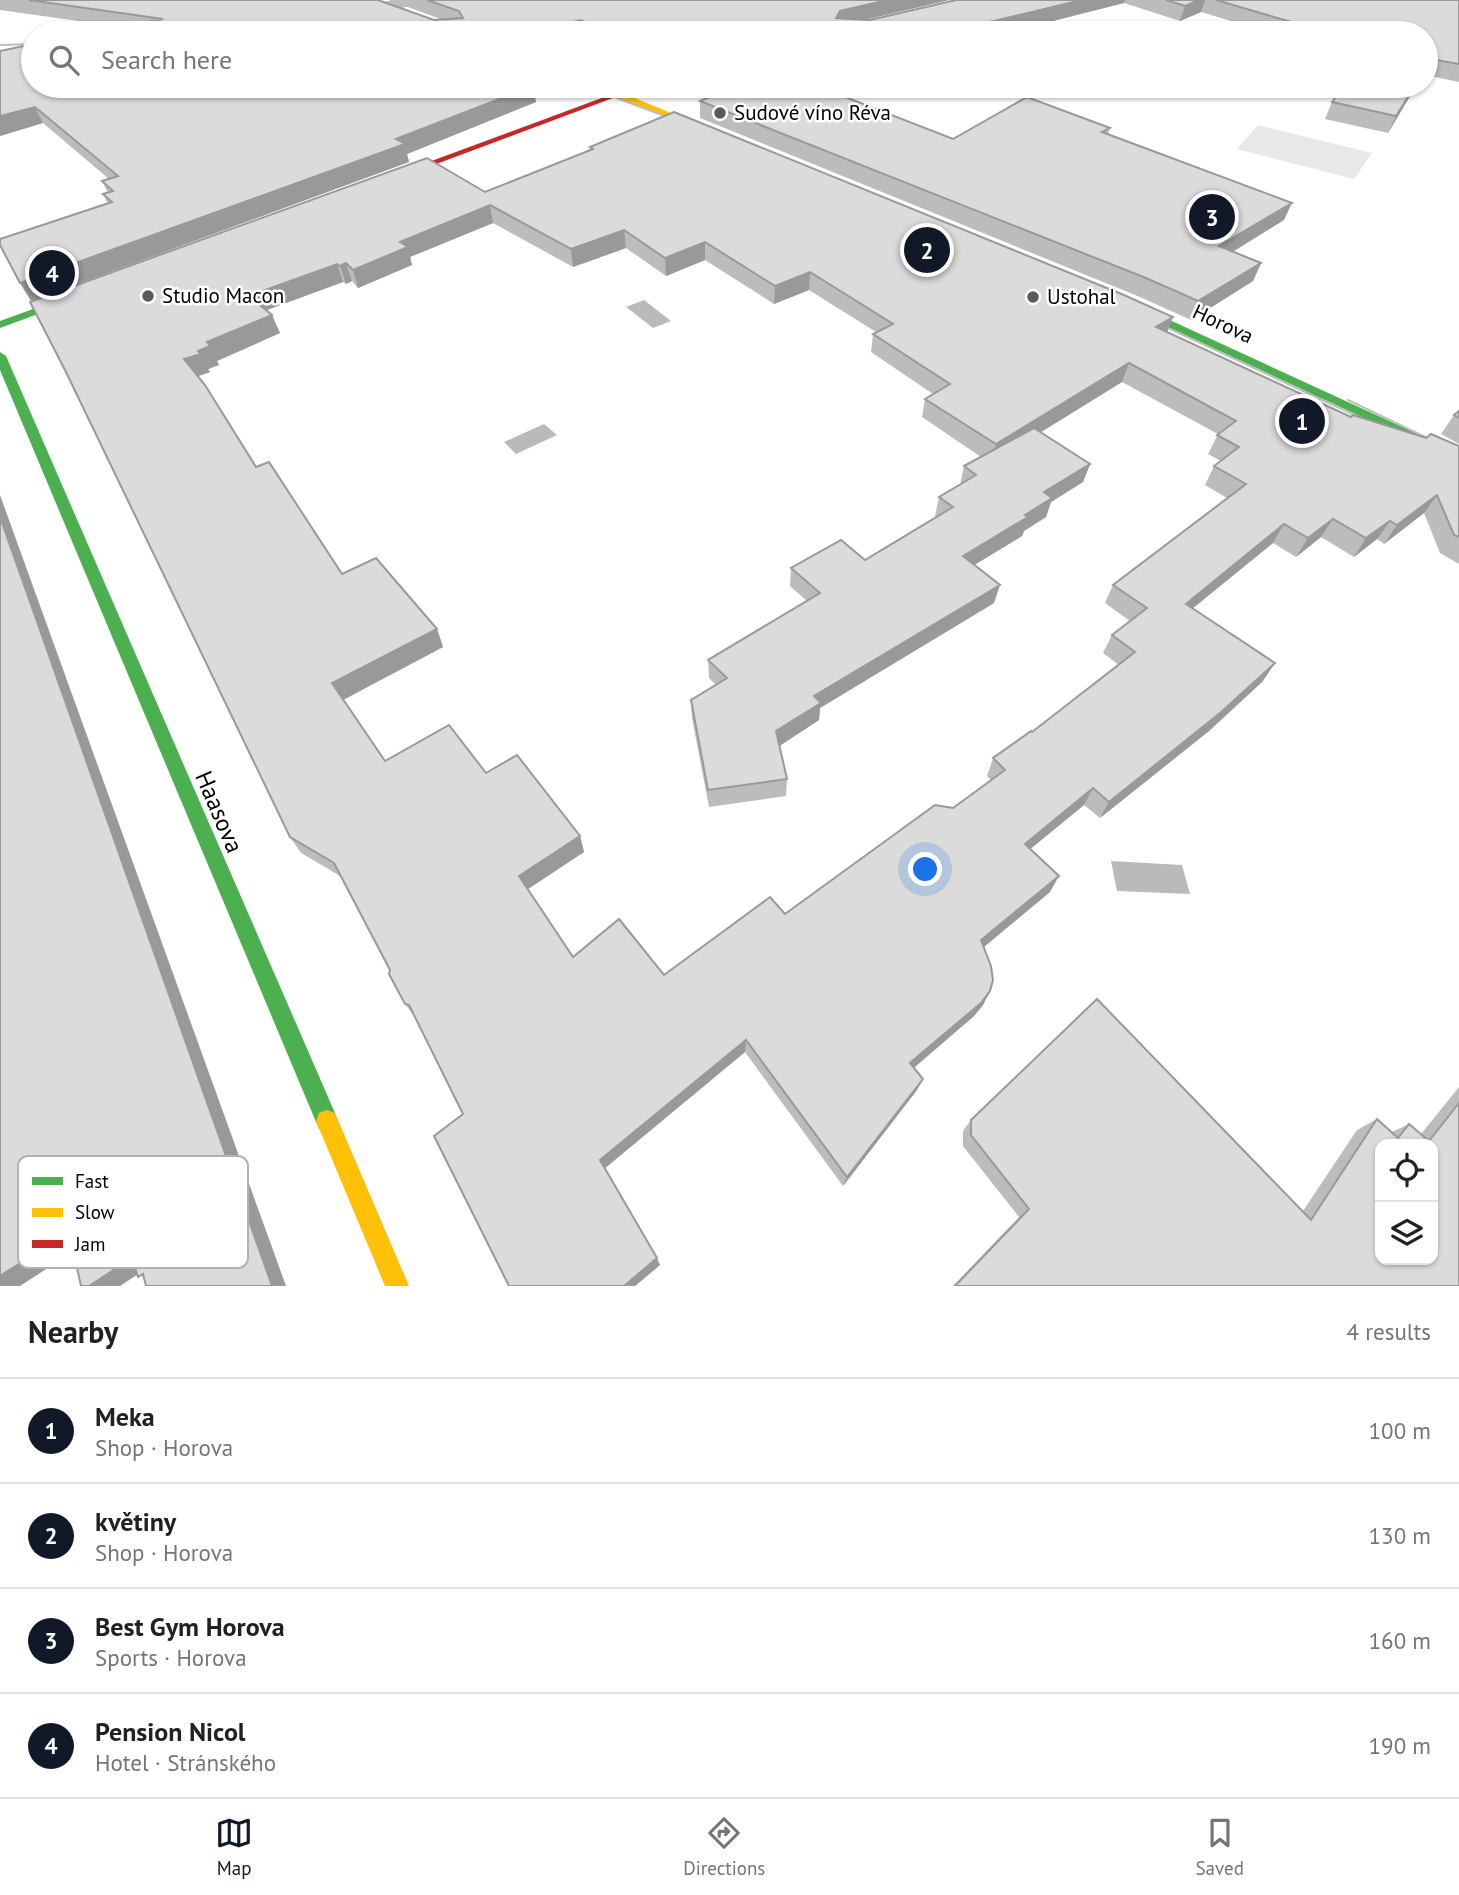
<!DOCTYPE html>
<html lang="en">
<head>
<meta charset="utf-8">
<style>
  body { margin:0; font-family:"PT Sans",sans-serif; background:#f2f2f2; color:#202124 }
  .controls { position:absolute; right:21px; bottom:21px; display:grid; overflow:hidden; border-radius:14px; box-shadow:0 2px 5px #0004 }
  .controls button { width:63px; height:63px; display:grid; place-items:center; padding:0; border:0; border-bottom:2px solid #e0e0e0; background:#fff; color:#202124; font:35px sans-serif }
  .you { position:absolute; left:926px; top:870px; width:24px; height:24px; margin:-18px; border:5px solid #fff; border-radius:50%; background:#1a73e8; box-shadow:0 0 0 10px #1a73e833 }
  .badge { display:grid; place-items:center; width:46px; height:46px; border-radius:50%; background:#111827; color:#fff; font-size:23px; font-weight:700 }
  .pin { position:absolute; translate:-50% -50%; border:4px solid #fff; box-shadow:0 2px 7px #0006 }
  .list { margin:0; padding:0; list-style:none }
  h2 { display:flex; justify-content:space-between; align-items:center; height:91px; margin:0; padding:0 28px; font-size:30px }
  h2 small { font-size:23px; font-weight:400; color:#757577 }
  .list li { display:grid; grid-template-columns:46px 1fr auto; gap:21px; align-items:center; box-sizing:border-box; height:105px; padding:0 28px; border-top:2px solid #e0e0e0 }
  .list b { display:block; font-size:26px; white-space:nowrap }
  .list p { margin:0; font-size:23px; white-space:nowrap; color:#757577 }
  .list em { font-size:23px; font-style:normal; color:#757577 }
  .icon { flex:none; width:38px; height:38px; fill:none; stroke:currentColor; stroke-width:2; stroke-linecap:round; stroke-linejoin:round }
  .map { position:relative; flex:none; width:1459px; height:1286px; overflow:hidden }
  .search { position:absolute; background:#fff; box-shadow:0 2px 5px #0004; left:21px; right:21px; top:21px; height:77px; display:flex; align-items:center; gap:18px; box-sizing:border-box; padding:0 24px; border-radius:38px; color:#757577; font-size:26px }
  .sheet { height:511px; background:#fff }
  nav { display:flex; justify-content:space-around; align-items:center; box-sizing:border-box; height:98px; border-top:2px solid #e0e0e0; background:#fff; font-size:19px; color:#757577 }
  nav a { display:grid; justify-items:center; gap:4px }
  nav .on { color:#111827 }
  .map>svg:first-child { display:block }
  .green { fill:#e8e8e8 }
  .water { fill:#bababa }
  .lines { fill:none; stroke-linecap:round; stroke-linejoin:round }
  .street { fill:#bdbdbd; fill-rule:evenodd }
  .fast { fill:#4caf50; fill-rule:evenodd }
  .slow { fill:#ffc107; fill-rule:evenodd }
  .jam { fill:#c62828; fill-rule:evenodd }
  .tram { stroke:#bdbdbd; stroke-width:2 }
  .wall { fill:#bcbcbc; fill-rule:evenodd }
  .shaded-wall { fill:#999 }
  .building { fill:#dbdbdb; stroke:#999; stroke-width:2; fill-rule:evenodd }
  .poi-dot { fill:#595959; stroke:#fff; stroke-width:2.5 }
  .labels { text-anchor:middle; stroke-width:5; stroke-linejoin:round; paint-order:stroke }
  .far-poi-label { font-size:21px; fill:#000; stroke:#fff; text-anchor:start }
  .far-street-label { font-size:21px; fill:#000; stroke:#fff }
  .street-label { font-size:24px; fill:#000; stroke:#fff }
  .key { fill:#fff; stroke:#b2b2b2; stroke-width:2 }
  .key-label { font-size:19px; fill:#000 }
</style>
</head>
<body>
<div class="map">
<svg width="1459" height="1286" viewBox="0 0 1459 1286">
  <rect width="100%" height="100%" fill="#fff"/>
  <polygon class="green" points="1258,125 1372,153 1354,179 1237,149"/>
  <g class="water">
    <polygon points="644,300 671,321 653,328 626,307"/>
    <polygon points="544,424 557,435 516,454 504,442"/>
    <polygon points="1111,861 1182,865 1190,894 1117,891"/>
  </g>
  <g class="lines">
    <g class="street">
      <polygon points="392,0 421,0 418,4 386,12 377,7 380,3"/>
      <path d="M585 86H614L625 93 622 97C611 100 592 95 585 86Z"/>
    </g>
    <g class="fast">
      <polygon points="83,291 89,294 87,296 0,328 0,321"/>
      <polygon points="1118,300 1126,300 1459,453 1459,462 1118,304"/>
      <polygon points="0,352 6,356 335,1113 338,1121 335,1129 327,1132 319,1129 0,370"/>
    </g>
    <g class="slow">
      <polygon points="612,91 618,91 721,134 714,136 612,95"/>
      <polygon points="327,1110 335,1113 409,1286 385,1286 316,1121 319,1113"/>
    </g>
    <polygon class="jam" points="634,86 645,86 388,182 380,180"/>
    <g class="tram">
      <polyline points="0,45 33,44"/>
      <polyline points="585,86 683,123"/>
      <polyline points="1151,320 1376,425"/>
      <polyline points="1348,400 1459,453"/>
    </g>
  </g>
  <g class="wall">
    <polygon points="0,0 378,0 434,20 443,20 389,0 949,0 865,20 870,20 956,0 1459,0 1459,82 1426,75 1426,33 1271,33 1201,12 1180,21 1124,3 1005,33 91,33 121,27 0,10"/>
    <polygon points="0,51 533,86 536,102 407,154 409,162 31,301 108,204 103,194 108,193 102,181 109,179 43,123 0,136"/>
    <polygon points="713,86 860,86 838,94 953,139 1110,128 1108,134 1284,220 1233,252 1261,263 1253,281 1191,320 1140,297 700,118 700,101 724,91"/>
    <polygon points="1416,86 1388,133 1325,119 1332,102"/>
    <path d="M590 147 1173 317 1167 332 1351 417 1459 446V564L1440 553 1424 513 1384 544 1377 539 1354 557 1321 537 1296 557 1273 543 1193 608 1263 681 1209 731 1100 818 1084 805 1030 849 1050 892 984 947 990 991 983 1005 974 1016 914 1068 917 1090 843 1186 745 1052 605 1168 660 1265 635 1286H509L463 1114 415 1017 405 1004 390 970 342 877 301 853 290 837 65 370 485 192 590 150ZM493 223 573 267 626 248 666 276 705 260 774 304 809 290 876 332 873 334 871 352 933 394 925 399 922 417 981 457 964 466 960 485 939 497 935 516 937 517 865 560 791 568 790 586 807 601 708 660 709 678 716 685 691 700 692 718 709 807 786 796 787 779 779 746 819 720 820 708 994 603 974 565 1022 536 1024 531 1046 517 1051 502 1083 482 1090 464 1041 432 1122 382 1218 434 1208 454 1221 461 1214 466 1205 485 1227 498 1113 585 1105 603 1130 621 1112 635 1103 653 1119 665 1032 732 993 758 987 776 991 780 953 808 785 914 664 975 573 957 528 889 584 852 580 836 486 773 385 761 343 700 443 647 437 629 342 574 256 467 198 376 210 372 208 369 219 365 217 361 280 333 267 310 343 282 346 284 352 281 358 288 412 265 410 257Z"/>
    <polygon points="1459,411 1459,444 1441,434 1454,415"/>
    <polygon points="1459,1087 1459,1286 953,1286 1019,1217 963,1146 963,1131 971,1120 1303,1211 1357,1130 1377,1119 1392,1132 1409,1124 1421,1134"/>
  </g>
  <g class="shaded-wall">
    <polygon points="888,0 949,0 838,26 836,18 840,11"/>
    <polygon points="1082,0 1125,0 1124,3 1005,33 965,33 981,24"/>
    <polygon points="1199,0 1205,0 1201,12 1180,21 1185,6"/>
    <polygon points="581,20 582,33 533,33"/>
    <polygon points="612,23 613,33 597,33 596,28"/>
    <polygon points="533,86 536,102 407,154 409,162 31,301 20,283 396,139"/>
    <polygon points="817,86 860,86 815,102"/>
    <polygon points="1415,86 1416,86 1388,133 1396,116"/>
    <polygon points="35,107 43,123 0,136 0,116"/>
    <polygon points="1292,203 1284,220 1212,264 1219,246"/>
    <polygon points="490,205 493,223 410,257 412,265 358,288 353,270 400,242"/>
    <polygon points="624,230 626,248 573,267 571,249"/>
    <polygon points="705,242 705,260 666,276 665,258"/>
    <polygon points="346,263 352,281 346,284 340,266"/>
    <polygon points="1261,263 1253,281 1191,320 1198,301"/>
    <polygon points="337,264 343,282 256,314 249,296"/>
    <polygon points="810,272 809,290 774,304 775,286"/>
    <polygon points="272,315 280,333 217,361 219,365 208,369 210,372 193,378 184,359 198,351 207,342"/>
    <polygon points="1173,317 1166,335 1156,327"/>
    <polygon points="1129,363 1122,382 991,463 996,444"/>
    <polygon points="1090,464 1083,482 1051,502 1046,517 1024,531 1022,536 958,575 963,556 1025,515 1044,492"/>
    <polygon points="0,495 286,1286 272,1286 0,517"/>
    <polygon points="1437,495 1424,513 1384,544 1397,525"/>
    <polygon points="1333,519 1321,537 1296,557 1308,538"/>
    <polygon points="1390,521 1377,539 1354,557 1366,538"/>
    <polygon points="1284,524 1273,543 1176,622 1186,604"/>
    <polygon points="1000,585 994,603 820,708 819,720 775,749 776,731 814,696"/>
    <polygon points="437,629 443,647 341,701 332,683"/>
    <polygon points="1275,663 1263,681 1209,731 1100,818 1109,802"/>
    <polygon points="1093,788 1084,805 1017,860 1025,844"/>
    <polygon points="580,836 584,852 525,891 519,876"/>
    <polygon points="1059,876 1050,892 974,955 981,940"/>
    <polygon points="990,991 983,1005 974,1016 905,1075 910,1063"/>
    <polygon points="746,1040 745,1052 604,1169 600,1160"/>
    <polygon points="923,1079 917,1090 843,1186 847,1177"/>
    <polygon points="69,1232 91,1240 20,1286 0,1286 0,1276"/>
    <polygon points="132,1258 152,1265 120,1286 89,1286"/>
    <polygon points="657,1258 660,1265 635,1286 624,1286"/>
  </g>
  <g class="building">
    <polygon points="29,0 378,0 434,20 463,18 459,11 427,0 888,0 840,11 836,18 870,20 956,0 1082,0 981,24 986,26 965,33 633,33 612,23 596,28 581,20 533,33 91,33 163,19"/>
    <polygon points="1166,0 1199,0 1185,6"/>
    <polygon points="1216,0 1459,0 1459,64 1431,59 1426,68 1426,33 1312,33 1306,32 1312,28"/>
    <polygon points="33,44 33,86 533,86 396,139 405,144 20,283 0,245 0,239 112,202 103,194 113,191 102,181 118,176 35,107 0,116 0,51"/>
    <polygon points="737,86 817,86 953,139 1027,97 1110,128 1102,132 1292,203 1219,246 1261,263 1198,301 1146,278 700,101"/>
    <polygon points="1344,86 1415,86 1396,116 1332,102"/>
    <path d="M674 112 1124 295 1173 317 1156 327 1351 417 1353 415 1426 438 1431 434 1459 446V537L1454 535 1437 495 1397 525 1390 521 1366 538 1333 519 1308 538 1284 524 1186 604 1275 663 1220 713 1109 802 1093 788 1025 844 1059 876 981 940 991 966 993 980 990 991 981 1003 910 1063 923 1079 847 1177 746 1040 600 1160 657 1258 624 1286H509L434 1136 463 1114 409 1005 405 1004 389 974 390 970 334 863 290 837 65 370 30 302 427 158 485 192 593 149 590 147ZM490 205 571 249 624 230 665 258 705 242 775 286 810 272 893 324 873 334 950 384 925 399 996 444 1129 363 1236 421 1217 435 1239 447 1214 466 1246 484 1113 585 1147 608 1112 635 1135 652 1032 732 1031 731 993 758 1005 770 953 808 935 805 785 914 770 897 664 975 619 919 573 957 519 876 580 836 517 755 486 773 449 725 385 761 332 683 437 629 376 558 342 574 269 462 256 467 205 385 184 359 201 354 198 351 210 346 207 342 272 315 249 296 337 264 340 266 346 263 353 270 408 247 400 242Z"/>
    <polygon points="1459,411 1459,418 1454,415"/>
    <polygon points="1034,428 1090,464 1044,492 1052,498 1025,515 1028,517 963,556 1000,585 814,696 821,703 776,731 787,779 708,790 691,700 727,678 708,660 820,593 791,568 841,540 865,560 953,507 939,497 976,475 964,466"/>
    <polygon points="0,517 272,1286 146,1286 143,1274 138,1277 132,1258 89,1286 81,1286 69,1232 0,1276"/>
    <path d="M1097 999 1311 1220 1377 1119 1398 1138 1409 1124 1429 1141 1459 1103V1286H955L1029 1209 971 1135V1120ZM1380 1144H1433V1260H1380Z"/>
  </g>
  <g class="poi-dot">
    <circle cx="720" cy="113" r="7"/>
    <circle cx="148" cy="296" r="7"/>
    <circle cx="1033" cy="297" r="7"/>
  </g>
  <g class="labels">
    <g class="far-poi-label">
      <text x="734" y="120">Sudové víno Réva</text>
      <text x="162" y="303">Studio Macon</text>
      <text x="1047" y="304">Ustohal</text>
    </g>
    <g class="far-street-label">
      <text transform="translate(1223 324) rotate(25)" y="7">Horova</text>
    </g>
    <g class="street-label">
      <text transform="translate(219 812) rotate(67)" y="8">Haasova</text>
    </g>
  </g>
  <rect x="18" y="1156" width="230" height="112" rx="10" class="key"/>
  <rect x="32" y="1177" width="31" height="8" fill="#4caf50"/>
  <rect x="32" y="1208" width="31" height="9" fill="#ffc107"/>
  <rect x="32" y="1240" width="31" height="8" fill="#c62828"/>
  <g class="key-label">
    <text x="75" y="1188">Fast</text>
    <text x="75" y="1219">Slow</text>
    <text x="75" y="1251">Jam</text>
  </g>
</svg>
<div class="controls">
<button><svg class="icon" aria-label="locate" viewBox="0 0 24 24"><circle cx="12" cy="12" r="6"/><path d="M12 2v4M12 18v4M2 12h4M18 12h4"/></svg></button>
<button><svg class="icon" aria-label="layers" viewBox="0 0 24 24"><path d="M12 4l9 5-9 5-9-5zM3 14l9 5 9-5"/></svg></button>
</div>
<div class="you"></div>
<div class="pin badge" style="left:1302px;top:421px">1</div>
<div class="pin badge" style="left:927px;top:250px">2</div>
<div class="pin badge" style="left:1212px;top:217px">3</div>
<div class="pin badge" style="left:52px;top:273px">4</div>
<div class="search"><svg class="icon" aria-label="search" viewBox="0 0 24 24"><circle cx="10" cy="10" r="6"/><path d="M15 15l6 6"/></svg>Search here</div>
</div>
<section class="sheet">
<h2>Nearby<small>4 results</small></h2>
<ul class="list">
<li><span class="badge">1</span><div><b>Meka</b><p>Shop · Horova</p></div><em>100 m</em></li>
<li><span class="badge">2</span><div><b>květiny</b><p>Shop · Horova</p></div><em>130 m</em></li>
<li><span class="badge">3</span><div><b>Best Gym Horova</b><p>Sports · Horova</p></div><em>160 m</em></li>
<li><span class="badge">4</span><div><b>Pension Nicol</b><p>Hotel · Stránského</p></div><em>190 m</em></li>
</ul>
</section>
<nav>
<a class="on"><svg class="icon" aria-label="map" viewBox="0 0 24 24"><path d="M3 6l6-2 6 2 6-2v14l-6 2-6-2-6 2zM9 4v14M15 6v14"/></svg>Map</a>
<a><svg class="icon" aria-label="directions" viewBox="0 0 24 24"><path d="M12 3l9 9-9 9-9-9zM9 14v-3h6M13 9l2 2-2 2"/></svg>Directions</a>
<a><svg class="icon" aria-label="saved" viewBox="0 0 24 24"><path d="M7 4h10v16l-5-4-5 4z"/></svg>Saved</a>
</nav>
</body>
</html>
